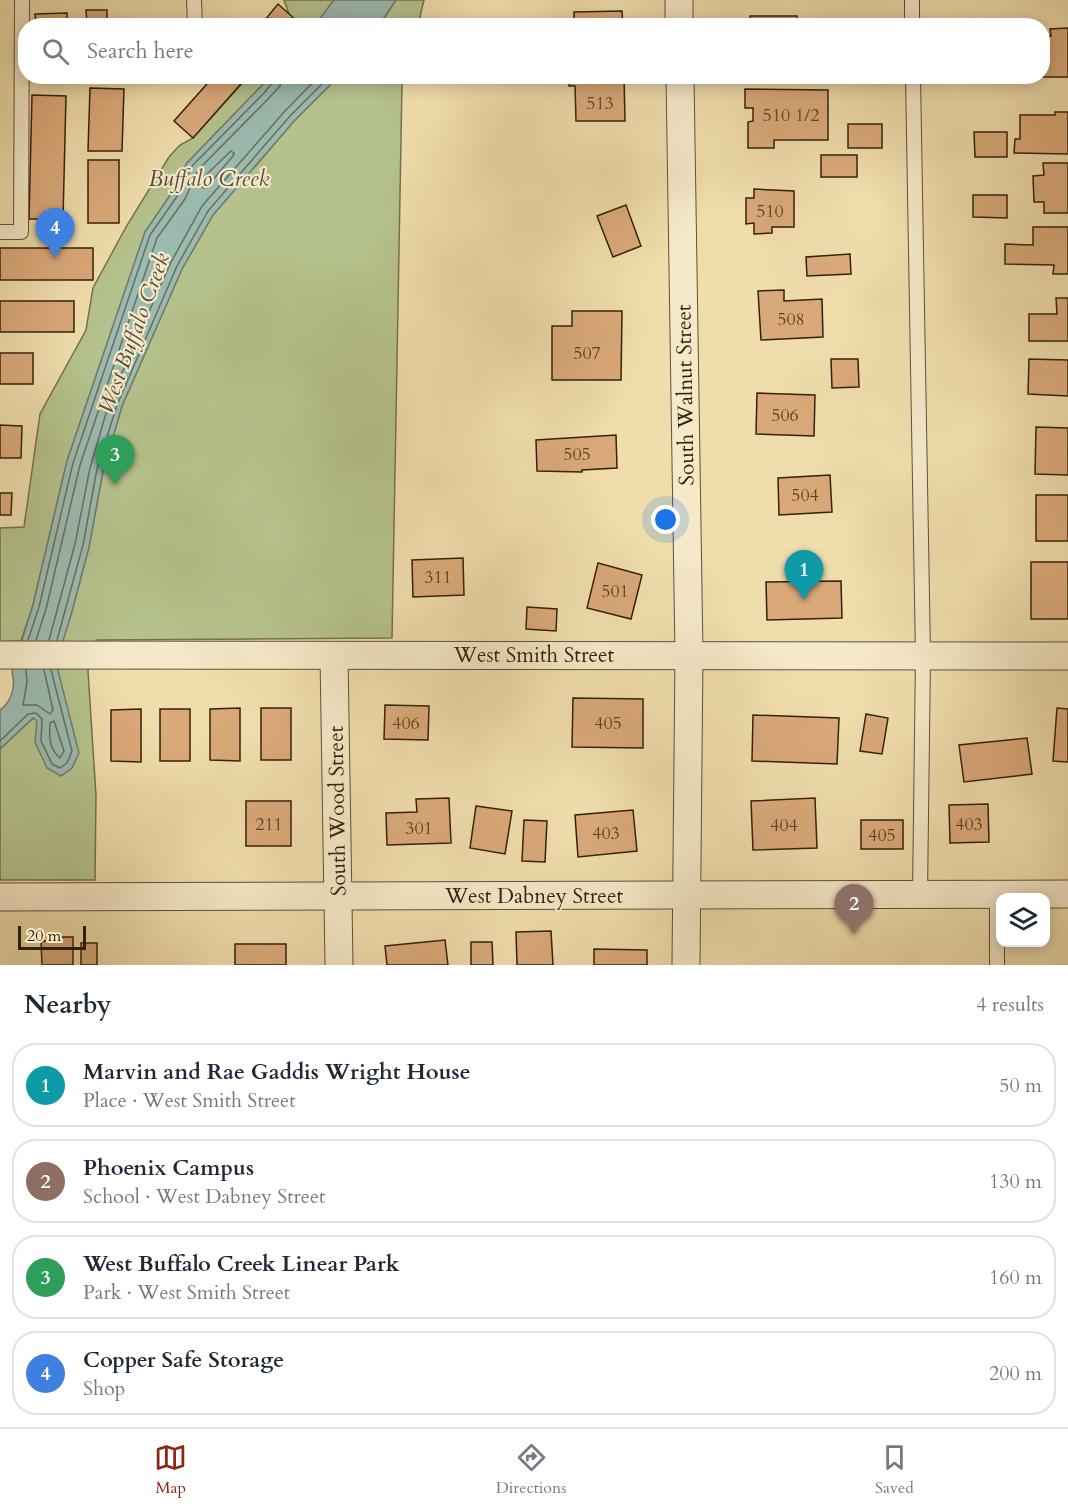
<!DOCTYPE html>
<html lang="en">
<head>
<meta charset="utf-8">
<style>
  body { margin:0; font-family:Cardo,serif; background:#f6f6f7; color:#1f2937 }
  .controls { position:absolute; right:18px; bottom:18px; display:grid; overflow:hidden; border-radius:12px; box-shadow:0 3px 15px #0003 }
  .controls button { width:54px; height:54px; display:grid; place-items:center; padding:0; border:0; border-bottom:2px solid #e0e1e3; background:#fff; color:#1f2937; font:30px sans-serif }
  .scale { position:absolute; left:18px; bottom:15px; width:68px; box-sizing:border-box; padding-left:6px; border:3px solid #34210b; border-top:0; font-size:16px; line-height:21px; white-space:nowrap; color:#34210b; -webkit-text-stroke:4px #f5e9c9; paint-order:stroke }
  .you { position:absolute; left:666px; top:520px; width:21px; height:21px; margin:-15px; border:4px solid #fff; border-radius:50%; background:#1a73e8; box-shadow:0 0 0 9px #1a73e833 }
  .badge { display:grid; place-items:center; width:39px; height:39px; border-radius:50%; background:#8f2418; color:#fff; font-size:20px; font-weight:700 }
  .pin { position:absolute; translate:-50% -50px; filter:drop-shadow(0 2px 3px #0008) }
  .pin::after { content:''; position:absolute; top:32px; width:21px; height:18px; background:inherit; clip-path:polygon(0 0,100% 0,50% 100%) }
  .list { margin:0; padding:0; list-style:none }
  h2 { display:flex; justify-content:space-between; align-items:center; height:78px; margin:0; padding:0 24px; font-size:26px }
  h2 small { font-size:20px; font-weight:400; color:#747a83 }
  .list li { display:grid; grid-template-columns:39px 1fr auto; gap:18px; align-items:center; box-sizing:border-box; height:84px; margin:0 12px 12px; padding:0 12px; border:2px solid #e0e1e3; border-radius:24px }
  .list b { display:block; font-size:22px; white-space:nowrap }
  .list p { margin:0; font-size:20px; white-space:nowrap; color:#747a83 }
  .list em { font-size:20px; font-style:normal; color:#747a83 }
  .icon { flex:none; width:33px; height:33px; fill:none; stroke:currentColor; stroke-width:2; stroke-linecap:round; stroke-linejoin:round }
  .map { position:relative; flex:none; width:1068px; height:965px; overflow:hidden }
  .search { position:absolute; background:#fff; box-shadow:0 3px 15px #0003; left:18px; right:18px; top:18px; height:66px; display:flex; align-items:center; gap:15px; box-sizing:border-box; padding:0 21px; border-radius:24px; color:#747a83; font-size:22px }
  .sheet { height:462px; background:#fff }
  nav { display:flex; justify-content:space-around; align-items:center; box-sizing:border-box; height:84px; border-top:2px solid #e0e1e3; background:#fff; font-size:16px; color:#747a83 }
  nav a { display:grid; justify-items:center; gap:3px }
  nav .on { color:#8f2418 }
  .map>svg:first-child { display:block }
  .green { fill:#b5c28d; stroke:#74724c; stroke-width:1.5 }
  .water { fill:#9bbbb0; stroke:#727d6e; stroke-width:1.5 }
  .lines { fill:none; stroke-linecap:round; stroke-linejoin:round }
  .shore { stroke:#686e5e; stroke-width:1.5 }
  .building { fill:#daa979; stroke:#34210b; stroke-width:1.5 }
  .lane-casing { stroke:#635033; stroke-width:16 }
  .street-casing { stroke:#635033; stroke-width:29 }
  .lane { stroke:#f5e9c9; stroke-width:14 }
  .street { stroke:#f5e9c9; stroke-width:27 }
  .labels { text-anchor:middle; stroke-width:4.5; stroke-linejoin:round; paint-order:stroke }
  .number-label { font-size:18px; fill:#5e4326 }
  .street-label { font-size:21px; fill:#34210b; stroke:#f5e9c9 }
  .water-label { font-size:22px; font-style:italic; fill:#534f3d; stroke:#f5e9c9 }
</style>
</head>
<body>
<div class="map">
<svg width="1068" height="965" viewBox="0 0 1068 965">
  <rect width="100%" height="100%" fill="#f0ddac"/>
  <filter id="stains"><feTurbulence type="fractalNoise" baseFrequency=".00333" numOctaves="4"/><feColorMatrix values="0 0 0 0 .2 0 0 0 0 .09 0 0 0 0 .02 0 0 0 .5 -.17"/></filter>
  <radialGradient id="worn" r=".72"><stop offset=".6" stop-color="#630" stop-opacity="0"/><stop offset="1" stop-color="#630" stop-opacity=".3"/></radialGradient>
  <g class="green">
    <polygon points="284,0 334,0 315,26 293,25"/>
    <polygon points="396,0 424,0 418,25 379,26"/>
    <polygon points="248,77 270,77 187,163 173,191 145,232 67,461 33,605 21,641 0,642 0,528 24,527 40,414 86,330 93,288 126,227 169,157 180,145 193,138"/>
    <polygon points="338,77 404,77 402,84 392,638 96,640 88,671 96,796 95,880 0,880 0,749 33,718 71,615 89,547 103,471 122,406 182,269 213,215 295,120"/>
  </g>
  <g class="water">
    <polygon points="334,0 396,0 379,25 315,25"/>
    <path d="M270 77H338L295 120 213 215 182 269 122 406 103 471 89 547 71 615 56 663 79 753 72 768 61 776 47 768 35 742 37 721 33 718 0 749V710C12 701 16 686 12 672L33 605 67 461 145 232 173 191 187 163Z"/>
  </g>
  <g class="lines">
    <g class="shore">
      <polygon points="231,151 234,153 233,156 206,188 203,188 201,185 206,175"/>
      <polyline points="28,640 39,607 73,463 150,235 178,195 192,166 264,93 273,82 274,76"/>
      <polyline points="36,640 46,609 80,465 157,238 185,199 198,170 269,98 280,86 282,76"/>
      <polyline points="49,640 75,544 90,468 109,403 170,264 202,206 285,111 319,76"/>
      <polyline points="57,640 83,545 97,469 117,405 177,266 208,211 290,116 330,76"/>
      <polyline points="26,670 27,682 23,705 37,705 50,714 53,710 44,670"/>
      <path d="M54 721 64 751 60 758C49 749 49 737 50 723Z"/>
      <polyline points="0,741 28,714 36,713 42,719 41,741 52,764 60,768 67,763 72,751 51,670"/>
    </g>
  </g>
  <g class="building">
    <polygon points="278,4 297,21 293,26 260,26"/>
    <polygon points="86,10 107,10 107,26 87,26"/>
    <polygon points="622,11 623,26 574,26 574,12"/>
    <polygon points="67,13 67,26 36,26 35,14"/>
    <rect x="750" y="16" width="47" height="10"/>
    <polygon points="1068,28 1068,77 1024,77 1042,76 1042,36 1051,36 1050,29"/>
    <polygon points="214,76 248,76 193,138 174,121"/>
    <polygon points="569,76 624,76 625,121 576,121 575,86 569,86"/>
    <polygon points="90,88 124,89 122,151 88,151"/>
    <polygon points="745,89 828,90 828,140 774,140 774,148 748,148 748,122 753,121 753,108 745,108"/>
    <polygon points="32,95 66,96 63,219 29,219"/>
    <polygon points="1055,112 1068,112 1068,154 1014,153 1015,139 1020,139 1020,115 1055,115"/>
    <rect x="848" y="124" width="34" height="24"/>
    <polygon points="974,132 1007,132 1007,157 975,157"/>
    <rect x="821" y="155" width="36" height="22"/>
    <rect x="88" y="160" width="31" height="63"/>
    <polygon points="1043,163 1068,163 1068,213 1044,213 1044,202 1034,202 1033,176 1044,175"/>
    <polygon points="754,189 794,191 794,227 772,227 772,233 754,234 754,223 746,224 746,198 754,198"/>
    <polygon points="973,195 1007,195 1007,218 973,217"/>
    <polygon points="626,205 641,246 613,257 597,216"/>
    <polygon points="1033,227 1068,227 1068,274 1053,274 1054,265 1005,264 1005,244 1033,245"/>
    <rect x="0" y="248" width="93" height="32"/>
    <polygon points="850,254 851,274 807,276 806,257"/>
    <polygon points="784,290 784,301 822,299 823,337 761,340 758,291"/>
    <polygon points="1056,298 1068,298 1068,341 1029,341 1029,314 1057,314"/>
    <rect x="0" y="301" width="74" height="31"/>
    <polygon points="572,311 622,311 621,380 552,380 552,326 572,326"/>
    <rect x="0" y="353" width="33" height="31"/>
    <polygon points="831,359 858,359 859,387 832,388"/>
    <polygon points="1029,359 1068,360 1068,396 1028,394"/>
    <polygon points="757,393 815,395 814,436 756,434"/>
    <polygon points="0,425 22,426 21,458 0,458"/>
    <polygon points="1036,427 1068,428 1068,475 1035,474"/>
    <polygon points="616,435 617,468 582,470 582,472 537,471 536,440"/>
    <polygon points="830,475 832,512 779,515 778,478"/>
    <polygon points="0,493 12,493 11,515 0,515"/>
    <rect x="1036" y="495" width="32" height="46"/>
    <polygon points="463,558 464,595 413,597 412,560"/>
    <rect x="1031" y="562" width="37" height="57"/>
    <polygon points="598,563 642,575 631,619 587,608"/>
    <polygon points="841,581 842,618 767,620 766,582"/>
    <polygon points="527,607 557,609 556,631 526,629"/>
    <polygon points="573,698 643,699 643,748 572,747"/>
    <polygon points="385,705 429,706 428,740 384,739"/>
    <polygon points="240,708 240,761 210,760 210,709"/>
    <rect x="261" y="708" width="30" height="52"/>
    <polygon points="1057,708 1068,709 1068,762 1053,761"/>
    <polygon points="141,709 141,762 111,761 111,710"/>
    <rect x="160" y="709" width="30" height="52"/>
    <polygon points="866,714 888,718 882,754 860,751"/>
    <polygon points="753,715 839,718 837,764 752,761"/>
    <polygon points="1027,738 1032,774 964,782 959,745"/>
    <polygon points="449,798 451,843 387,845 386,813 417,812 416,799"/>
    <polygon points="815,798 817,848 753,850 751,801"/>
    <rect x="246" y="801" width="45" height="45"/>
    <polygon points="988,804 989,842 950,843 949,805"/>
    <polygon points="476,806 512,811 505,854 470,848"/>
    <polygon points="633,810 637,851 578,857 575,815"/>
    <polygon points="524,820 547,821 545,862 522,861"/>
    <rect x="861" y="820" width="42" height="29"/>
    <polygon points="551,931 553,965 517,965 516,932"/>
    <polygon points="56,937 73,937 73,965 42,965 41,941 56,941"/>
    <polygon points="445,940 448,965 387,965 385,946"/>
    <polygon points="471,942 492,942 493,965 471,965"/>
    <rect x="81" y="943" width="16" height="22"/>
    <rect x="235" y="944" width="51" height="21"/>
    <polygon points="594,949 647,950 647,965 594,965"/>
  </g>
  <g class="lines">
    <defs>
      <g id="lane">
        <polyline points="194,0 195,26"/>
        <polyline points="912,0 912,26"/>
        <polyline points="913,76 923,656 920,895"/>
        <polyline points="0,232 21,232 22,0"/>
        <polyline points="997,965 997,894"/>
      </g>
      <g id="street">
        <polyline points="679,0 679,26"/>
        <polyline points="680,76 689,654 686,965"/>
        <polyline points="0,655 1068,656"/>
        <polyline points="334,656 339,965"/>
        <polyline points="0,897 1068,894"/>
      </g>
    </defs>
    <use href="#lane" class="lane-casing"/>
    <use href="#street" class="street-casing"/>
    <use href="#lane" class="lane"/>
    <use href="#street" class="street"/>
  </g>
  <g class="labels">
    <g class="number-label">
      <text x="600" y="109">513</text>
      <text x="791" y="121">510 1/2</text>
      <text x="770" y="217">510</text>
      <text x="791" y="325">508</text>
      <text x="587" y="359">507</text>
      <text x="785" y="421">506</text>
      <text x="577" y="460">505</text>
      <text x="805" y="501">504</text>
      <text x="438" y="583">311</text>
      <text x="615" y="597">501</text>
      <text x="406" y="729">406</text>
      <text x="608" y="729">405</text>
      <text x="269" y="830">211</text>
      <text x="969" y="830">403</text>
      <text x="784" y="831">404</text>
      <text x="419" y="834">301</text>
      <text x="606" y="839">403</text>
      <text x="882" y="841">405</text>
    </g>
    <g class="street-label">
      <text transform="translate(685 395) rotate(-91)" y="7">South Walnut Street</text>
      <text x="534" y="662">West Smith Street</text>
      <text transform="translate(337 811) rotate(-91)" y="7">South Wood Street</text>
      <text x="534" y="903">West Dabney Street</text>
    </g>
    <g class="water-label">
      <text x="209" y="186">Buffalo Creek</text>
      <text transform="translate(133 333) rotate(-70)" y="8">West Buffalo Creek</text>
    </g>
  </g>
  <rect width="100%" height="100%" filter="url(#stains)"/>
  <rect width="100%" height="100%" fill="url(#worn)"/>
</svg>
<div class="controls">
<button><svg class="icon" aria-label="layers" viewBox="0 0 24 24"><path d="M12 4l9 5-9 5-9-5zM3 14l9 5 9-5"/></svg></button>
</div>
<div class="scale">20 m</div>
<div class="you"></div>
<div class="pin badge" style="left:804px;top:600px;background:#0f9aa8">1</div>
<div class="pin badge" style="left:854px;top:934px;background:#8d6e63">2</div>
<div class="pin badge" style="left:115px;top:485px;background:#2e9e5b">3</div>
<div class="pin badge" style="left:55px;top:258px;background:#3f7fe0">4</div>
<div class="search"><svg class="icon" aria-label="search" viewBox="0 0 24 24"><circle cx="10" cy="10" r="6"/><path d="M15 15l6 6"/></svg>Search here</div>
</div>
<section class="sheet">
<h2>Nearby<small>4 results</small></h2>
<ul class="list">
<li><span class="badge" style="background:#0f9aa8">1</span><div><b>Marvin and Rae Gaddis Wright House</b><p>Place · West Smith Street</p></div><em>50 m</em></li>
<li><span class="badge" style="background:#8d6e63">2</span><div><b>Phoenix Campus</b><p>School · West Dabney Street</p></div><em>130 m</em></li>
<li><span class="badge" style="background:#2e9e5b">3</span><div><b>West Buffalo Creek Linear Park</b><p>Park · West Smith Street</p></div><em>160 m</em></li>
<li><span class="badge" style="background:#3f7fe0">4</span><div><b>Copper Safe Storage</b><p>Shop</p></div><em>200 m</em></li>
</ul>
</section>
<nav>
<a class="on"><svg class="icon" aria-label="map" viewBox="0 0 24 24"><path d="M3 6l6-2 6 2 6-2v14l-6 2-6-2-6 2zM9 4v14M15 6v14"/></svg>Map</a>
<a><svg class="icon" aria-label="directions" viewBox="0 0 24 24"><path d="M12 3l9 9-9 9-9-9zM9 14v-3h6M13 9l2 2-2 2"/></svg>Directions</a>
<a><svg class="icon" aria-label="saved" viewBox="0 0 24 24"><path d="M7 4h10v16l-5-4-5 4z"/></svg>Saved</a>
</nav>
</body>
</html>
